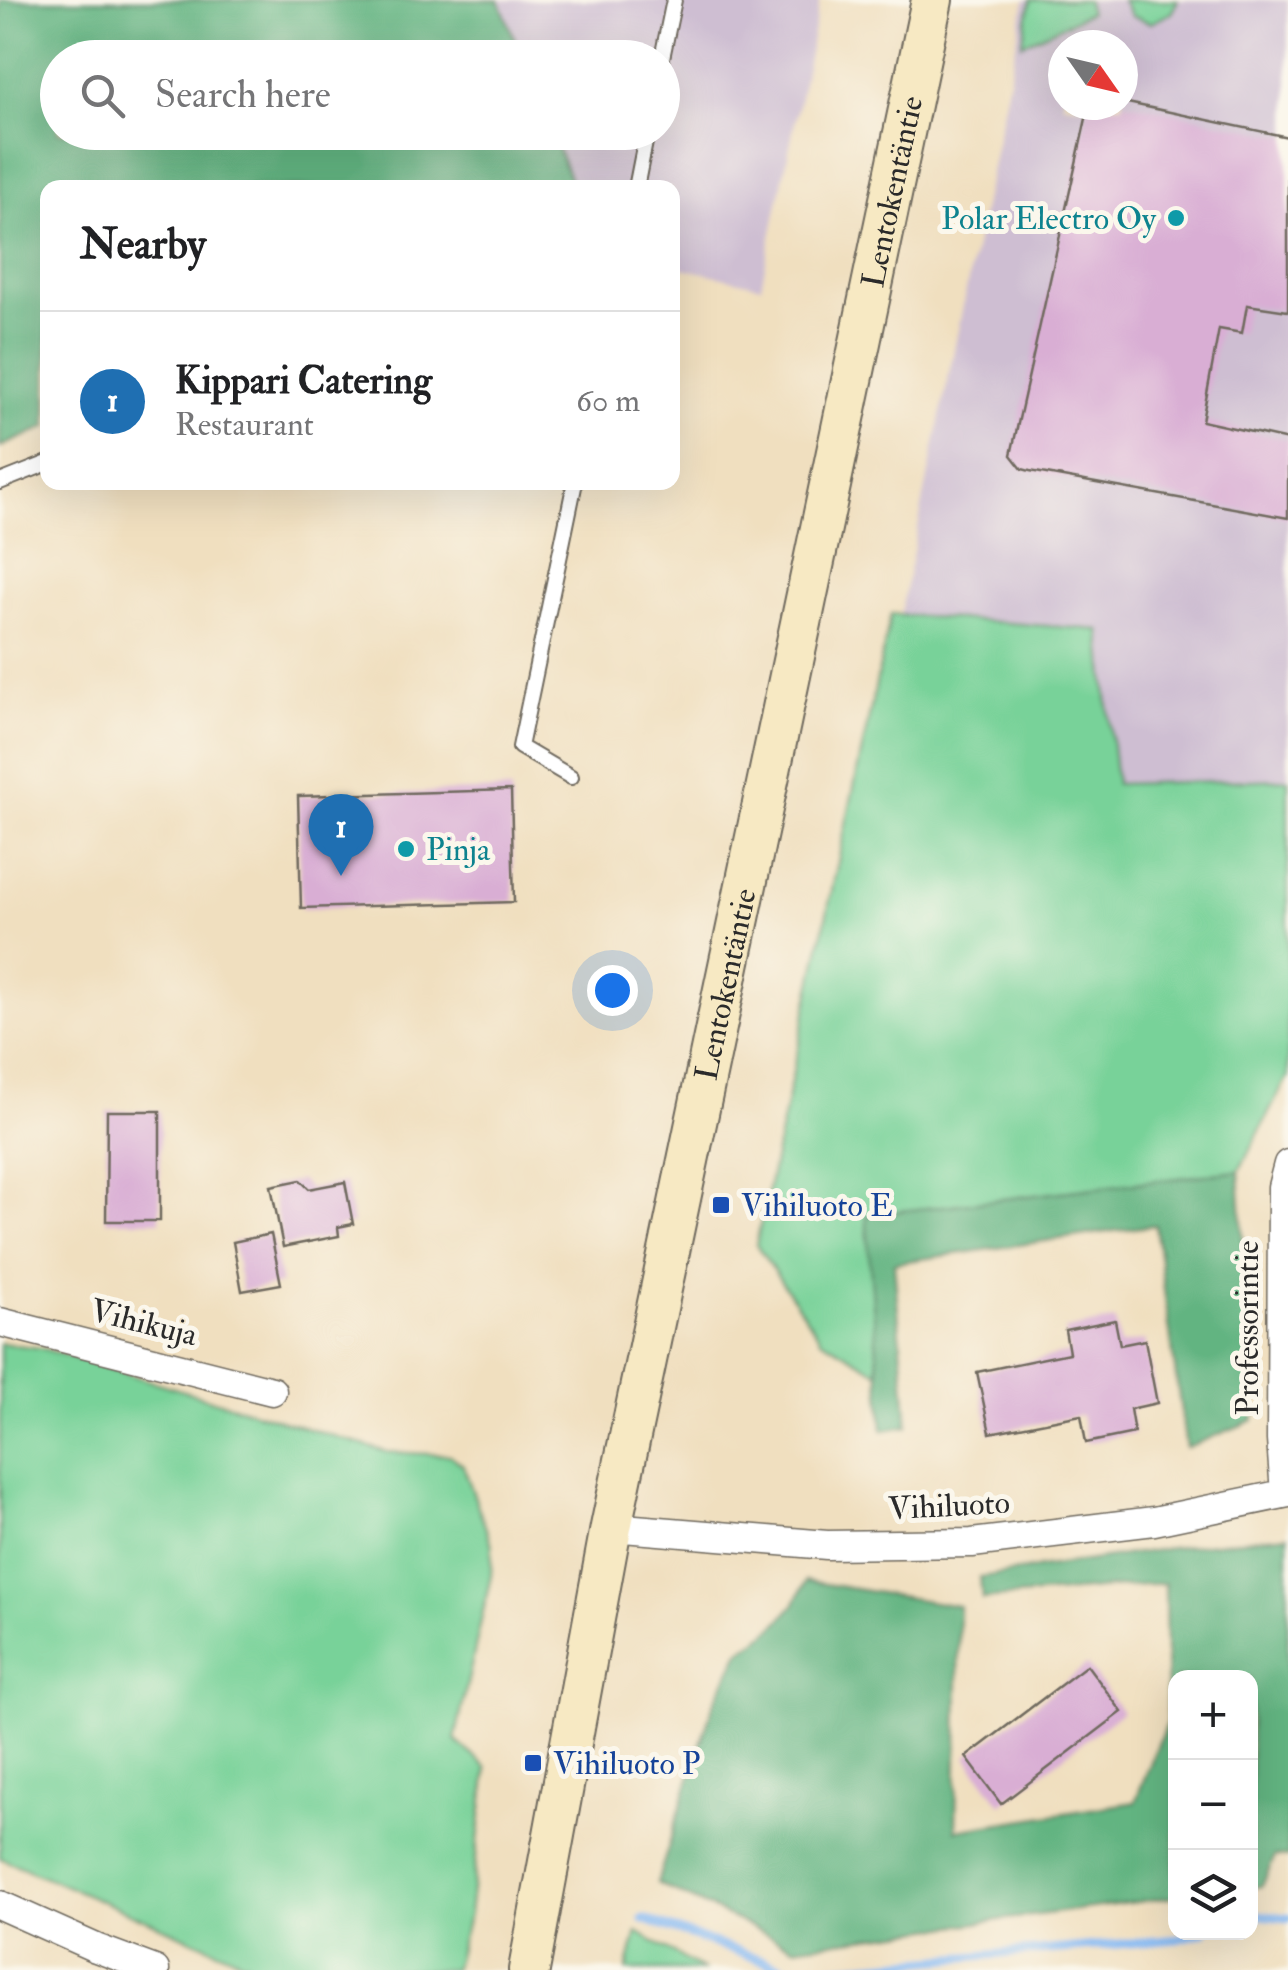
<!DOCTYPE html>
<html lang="en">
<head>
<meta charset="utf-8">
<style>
  body { margin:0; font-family:"IM FELL Double Pica",serif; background:#f2f2f2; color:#202124 }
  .controls { position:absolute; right:30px; bottom:30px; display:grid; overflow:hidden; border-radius:20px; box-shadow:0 10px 40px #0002 }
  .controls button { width:90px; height:90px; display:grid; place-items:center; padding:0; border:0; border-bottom:2px solid #e0e0e0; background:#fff; color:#202124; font:50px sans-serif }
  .compass { position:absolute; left:1048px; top:30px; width:90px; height:90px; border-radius:50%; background:#fff; box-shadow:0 10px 40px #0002; rotate:124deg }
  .you { position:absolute; left:612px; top:990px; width:35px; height:35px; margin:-25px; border:8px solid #fff; border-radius:50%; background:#1a73e8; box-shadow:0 0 0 15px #1a73e833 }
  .badge { display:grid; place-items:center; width:65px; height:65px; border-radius:50%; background:#1f6fb2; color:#fff; font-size:32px; font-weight:700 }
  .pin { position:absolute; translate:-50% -82px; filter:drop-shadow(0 2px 5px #0008) }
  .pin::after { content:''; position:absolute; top:52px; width:35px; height:30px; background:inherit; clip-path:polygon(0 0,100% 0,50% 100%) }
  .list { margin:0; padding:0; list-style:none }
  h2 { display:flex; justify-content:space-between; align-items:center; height:130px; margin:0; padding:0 40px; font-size:42px }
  h2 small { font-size:32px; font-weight:400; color:#757577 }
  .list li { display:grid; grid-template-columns:65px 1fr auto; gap:30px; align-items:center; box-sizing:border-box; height:180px; padding:0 40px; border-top:2px solid #e0e0e0 }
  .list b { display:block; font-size:38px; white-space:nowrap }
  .list p { margin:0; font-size:32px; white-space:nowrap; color:#757577 }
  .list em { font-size:32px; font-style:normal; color:#757577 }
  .icon { flex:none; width:55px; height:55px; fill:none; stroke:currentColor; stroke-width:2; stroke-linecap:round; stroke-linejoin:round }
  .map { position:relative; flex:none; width:1288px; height:1970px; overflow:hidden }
  .search { position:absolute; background:#fff; box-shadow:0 10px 40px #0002; left:40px; top:40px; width:640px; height:110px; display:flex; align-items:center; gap:25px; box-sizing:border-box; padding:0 35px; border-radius:55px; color:#757577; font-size:38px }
  .panel { position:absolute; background:#fff; box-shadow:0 10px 40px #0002; left:40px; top:180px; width:640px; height:310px; border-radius:20px }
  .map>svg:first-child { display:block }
  .industrial { fill:#cebed2; fill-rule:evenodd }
  .green { fill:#78d299; stroke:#527e62; stroke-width:2.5 }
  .forest { fill:#62b481; stroke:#467056; stroke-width:2.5 }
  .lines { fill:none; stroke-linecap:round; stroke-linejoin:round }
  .stream { stroke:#84b8f2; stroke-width:9 }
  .building { fill:#d9aed4 }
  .service-casing { stroke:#706a5f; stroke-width:18 }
  .minor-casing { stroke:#706a5f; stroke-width:31 }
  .secondary-casing { stroke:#706a5f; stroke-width:44 }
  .service { stroke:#fff; stroke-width:14 }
  .minor { stroke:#fff; stroke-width:28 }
  .secondary { stroke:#f7e9c3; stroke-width:40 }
  .culture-dot { fill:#0f9aa8; stroke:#fbf7ec; stroke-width:4 }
  .transit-dot { fill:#1a4fb4; stroke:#fbf7ec; stroke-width:4 }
  .labels { text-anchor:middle; stroke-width:10; stroke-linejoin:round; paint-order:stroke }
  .street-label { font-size:32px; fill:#2b2b2b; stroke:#fbf7ec }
  .culture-label { font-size:32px; fill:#0d838f; stroke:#fbf7ec; text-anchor:end }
  .transit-label { font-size:32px; fill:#164399; stroke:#fbf7ec; text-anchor:start }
</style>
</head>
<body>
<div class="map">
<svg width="1288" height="1970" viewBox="0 0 1288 1970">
  <rect width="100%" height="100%" fill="#fbf7ec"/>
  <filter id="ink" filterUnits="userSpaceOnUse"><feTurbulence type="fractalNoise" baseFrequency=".01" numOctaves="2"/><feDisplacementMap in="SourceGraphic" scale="20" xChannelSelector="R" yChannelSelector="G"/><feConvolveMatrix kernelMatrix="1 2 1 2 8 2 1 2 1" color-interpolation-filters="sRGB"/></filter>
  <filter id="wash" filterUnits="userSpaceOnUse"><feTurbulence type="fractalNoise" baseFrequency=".0048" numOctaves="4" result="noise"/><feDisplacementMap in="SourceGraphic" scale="40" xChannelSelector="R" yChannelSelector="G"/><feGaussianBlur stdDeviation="2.25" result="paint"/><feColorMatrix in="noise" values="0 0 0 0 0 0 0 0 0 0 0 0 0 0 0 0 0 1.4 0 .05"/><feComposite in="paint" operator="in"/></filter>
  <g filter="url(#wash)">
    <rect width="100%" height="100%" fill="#f0dfbf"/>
    <g class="industrial">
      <polygon points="499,0 820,0 761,286 673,266 672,188 573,187 551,133 662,132 662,58 522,57"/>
      <path d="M1025 0H1288V858L1115 886 894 645ZM1063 45H1123V105H1063Z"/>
    </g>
    <g class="green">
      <polygon points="1031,0 1087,0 1089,13 1022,44"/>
      <polygon points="1122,0 1178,0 1171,13 1151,23 1131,16"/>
      <polygon points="891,614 1100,630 1116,784 1288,779 1288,1076 1239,1171 867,1215 879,1373 821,1339 756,1245"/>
      <polygon points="0,1343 41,1348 387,1452 450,1455 463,1465 492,1545 491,1575 455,1740 487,1768 469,1914 453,1970 264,1970 0,1858"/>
      <polygon points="637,1932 703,1970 627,1970"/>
    </g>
    <g class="forest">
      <polygon points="0,0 499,0 522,57 58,58 58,132 551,133 573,187 48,188 47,427 0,447"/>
      <polygon points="1239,1171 1254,1420 1186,1448 1155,1225 894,1263 908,1426 883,1430 866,1215"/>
      <polygon points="1288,1535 1288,1857 1275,1856 1262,1886 1251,1888 1250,1678 1176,1678 1175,1897 794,1947 657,1883 713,1705 740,1651 771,1630 794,1605 806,1581 959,1606 956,1830 1135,1802 1167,1722 1165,1583 982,1599 980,1577 1170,1548"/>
    </g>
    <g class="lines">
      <g class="stream">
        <polyline points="1250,1914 1288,1918"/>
        <polyline points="643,1919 791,1970"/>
        <polyline points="809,1970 1179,1939 1205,1932"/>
      </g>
    </g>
    <g id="blocks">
      <g class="building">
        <polygon points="1123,102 1288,137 1288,311 1247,305 1242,333 1219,329 1202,421 1288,440 1288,518 1030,471 1022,469 1011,455 1089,105 1123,105"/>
        <polygon points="511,790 514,902 301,908 298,796"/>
        <polygon points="107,1111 160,1111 160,1221 106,1221"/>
        <polygon points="300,1180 309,1189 345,1182 353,1224 338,1227 339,1236 283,1247 271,1186"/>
        <polygon points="271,1234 281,1284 242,1291 233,1242"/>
        <polygon points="1115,1320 1120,1345 1145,1340 1157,1403 1130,1409 1134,1433 1086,1443 1081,1415 990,1433 977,1372 1069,1353 1065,1330"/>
        <polygon points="1087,1665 1122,1712 1001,1804 966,1757"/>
      </g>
    </g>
  </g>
  <g filter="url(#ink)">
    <use href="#blocks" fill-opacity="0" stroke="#706a5f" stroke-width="2.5"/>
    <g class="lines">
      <defs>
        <g id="service">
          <polyline points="662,58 674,0"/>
          <polyline points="636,188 647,132"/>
          <polyline points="0,482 48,463"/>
          <polyline points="571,777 520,747 575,482"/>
        </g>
        <g id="minor">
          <polyline points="0,1322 272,1391"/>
          <polyline points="1285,1493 1281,1440 1282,1187 1288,1164"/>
          <polyline points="611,1527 827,1545 972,1543 1154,1521 1288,1493"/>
          <polyline points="0,1905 96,1948 155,1970"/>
        </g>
        <g id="secondary">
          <path id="s1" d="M529 1970 611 1527 932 0"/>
        </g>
      </defs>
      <use href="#service" class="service-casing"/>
      <use href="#minor" class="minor-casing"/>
      <use href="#secondary" class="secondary-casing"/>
      <use href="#service" class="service"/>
      <use href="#minor" class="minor"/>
      <use href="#secondary" class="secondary"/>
    </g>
  </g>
  <g class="culture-dot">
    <circle cx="1176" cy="218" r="10"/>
    <circle cx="406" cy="849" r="10"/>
  </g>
  <g class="transit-dot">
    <rect x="711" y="1195" width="20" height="20" rx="5"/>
    <rect x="523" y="1753" width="20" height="20" rx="5"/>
  </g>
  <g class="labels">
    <g class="street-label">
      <text dy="11" stroke="none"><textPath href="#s1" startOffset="1815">Lentokentäntie</textPath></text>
      <text dy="11" stroke="none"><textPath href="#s1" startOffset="1005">Lentokentäntie</textPath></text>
      <text transform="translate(144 1322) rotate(14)" y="11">Vihikuja</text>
      <text transform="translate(1247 1328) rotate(-90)" y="11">Professorintie</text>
      <text transform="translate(949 1505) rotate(-3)" y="11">Vihiluoto</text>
    </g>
    <g class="culture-label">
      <text x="1156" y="229">Polar Electro Oy</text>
      <text x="426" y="860" text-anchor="start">Pinja</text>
    </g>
    <g class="transit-label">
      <text x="741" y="1216">Vihiluoto E</text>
      <text x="553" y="1774">Vihiluoto P</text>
    </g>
  </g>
</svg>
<div class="controls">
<button>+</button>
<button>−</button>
<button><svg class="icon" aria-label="layers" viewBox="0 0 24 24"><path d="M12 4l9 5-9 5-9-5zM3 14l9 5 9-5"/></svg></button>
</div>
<svg class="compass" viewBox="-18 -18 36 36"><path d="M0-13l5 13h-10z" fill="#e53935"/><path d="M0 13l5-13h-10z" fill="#757577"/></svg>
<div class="you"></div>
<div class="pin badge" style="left:341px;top:876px">1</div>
<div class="search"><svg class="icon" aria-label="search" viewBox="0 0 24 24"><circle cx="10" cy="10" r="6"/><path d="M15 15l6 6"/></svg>Search here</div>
<section class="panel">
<h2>Nearby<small></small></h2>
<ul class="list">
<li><span class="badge">1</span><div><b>Kippari Catering</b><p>Restaurant</p></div><em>60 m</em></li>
</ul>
</section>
</div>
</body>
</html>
